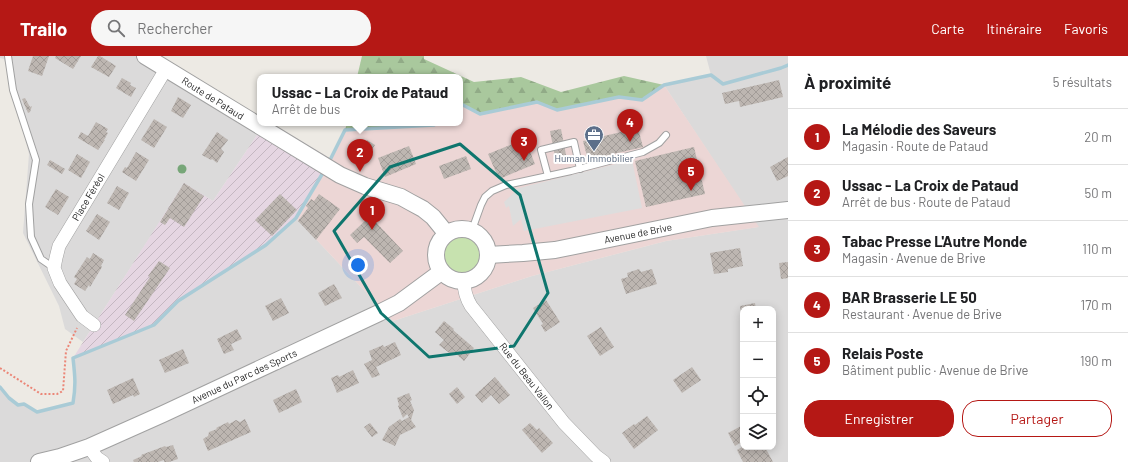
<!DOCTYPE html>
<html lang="fr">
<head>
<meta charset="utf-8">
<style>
  body { margin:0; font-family:Barlow,sans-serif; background:#f6f6f6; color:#202124 }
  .controls { position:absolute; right:12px; bottom:12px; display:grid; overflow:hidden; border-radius:8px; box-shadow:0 2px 10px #0003 }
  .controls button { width:36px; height:36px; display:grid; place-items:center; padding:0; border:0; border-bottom:1px solid #e0e0e0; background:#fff; color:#202124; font:20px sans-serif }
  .you { position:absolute; left:358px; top:209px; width:14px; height:14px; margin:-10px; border:3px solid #fff; border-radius:50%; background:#1a73e8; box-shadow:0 0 0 6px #1a73e833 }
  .badge { display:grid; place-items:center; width:26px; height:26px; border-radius:50%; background:#b51815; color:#fff; font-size:13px; font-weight:700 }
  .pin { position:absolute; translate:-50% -33px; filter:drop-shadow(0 1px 2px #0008) }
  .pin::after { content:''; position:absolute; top:21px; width:14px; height:12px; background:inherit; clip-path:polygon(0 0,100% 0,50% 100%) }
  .popup { position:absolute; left:257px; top:18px; width:206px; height:52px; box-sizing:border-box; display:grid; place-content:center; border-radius:8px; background:#fff; filter:drop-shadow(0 1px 3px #0005); font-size:13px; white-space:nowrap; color:#757577 }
  .popup b { font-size:15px; color:#202124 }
  .popup::after { content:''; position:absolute; left:50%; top:100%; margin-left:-8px; border:8px solid transparent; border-top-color:#fff }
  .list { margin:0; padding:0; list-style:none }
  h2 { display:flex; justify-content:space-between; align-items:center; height:52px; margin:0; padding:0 16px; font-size:17px }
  h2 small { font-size:13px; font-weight:400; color:#757577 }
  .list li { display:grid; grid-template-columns:26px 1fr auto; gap:12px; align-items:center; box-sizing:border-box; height:56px; padding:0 16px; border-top:1px solid #e0e0e0 }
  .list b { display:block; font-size:15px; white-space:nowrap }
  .list p { margin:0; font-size:13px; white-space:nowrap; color:#757577 }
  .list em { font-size:13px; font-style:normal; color:#757577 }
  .actions { display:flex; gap:8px; padding:12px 16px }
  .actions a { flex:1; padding:9px 0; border:1px solid #b51815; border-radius:16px; text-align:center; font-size:14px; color:#b51815 }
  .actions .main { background:#b51815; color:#fff }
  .icon { flex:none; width:22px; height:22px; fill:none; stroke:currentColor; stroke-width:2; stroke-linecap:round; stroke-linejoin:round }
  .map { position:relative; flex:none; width:788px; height:406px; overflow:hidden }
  header { display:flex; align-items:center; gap:24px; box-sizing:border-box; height:56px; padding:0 20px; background:#b51815; color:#fff }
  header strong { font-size:19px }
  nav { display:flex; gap:22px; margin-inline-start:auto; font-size:14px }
  .search { width:280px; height:36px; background:#f6f6f6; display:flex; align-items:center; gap:10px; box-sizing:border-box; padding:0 14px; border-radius:22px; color:#757577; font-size:15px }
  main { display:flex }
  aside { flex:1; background:#fff }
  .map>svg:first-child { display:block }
  .residential { fill:#dbdada; fill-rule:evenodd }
  .commercial { fill:#ecd6d5 }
  .industrial { fill:url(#industrial-furrows) }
  .grass { fill:#c7e2af }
  .forest { fill:url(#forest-firs) }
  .parking { fill:#ddd }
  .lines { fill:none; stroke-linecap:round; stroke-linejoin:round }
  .stream { stroke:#a9cbd6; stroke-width:3.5 }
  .building { fill:url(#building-cross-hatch) }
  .service-casing { stroke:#a1a1a1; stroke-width:8 }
  .minor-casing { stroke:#a1a1a1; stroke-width:14 }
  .tertiary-casing { stroke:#a1a1a1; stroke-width:18 }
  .path { stroke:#eb8677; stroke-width:2; stroke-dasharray:2 2; stroke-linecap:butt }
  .service { stroke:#fff; stroke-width:6 }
  .minor { stroke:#fff; stroke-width:13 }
  .tertiary { stroke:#fff; stroke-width:16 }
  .tree { fill:#77a678 }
  .marked { fill:none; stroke:#0f766e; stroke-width:3; stroke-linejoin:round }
  .labels { text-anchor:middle; stroke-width:4; stroke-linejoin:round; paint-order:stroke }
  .street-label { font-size:10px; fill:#1d1d1d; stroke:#fff }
  .service-label { font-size:10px; fill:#4e5e75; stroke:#fff }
</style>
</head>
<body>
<header>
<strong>Trailo</strong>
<div class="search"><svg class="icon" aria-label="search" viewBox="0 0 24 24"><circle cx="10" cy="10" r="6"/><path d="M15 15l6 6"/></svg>Rechercher</div>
<nav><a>Carte</a><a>Itinéraire</a><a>Favoris</a></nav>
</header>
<main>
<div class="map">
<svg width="788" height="406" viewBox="0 0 788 406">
  <defs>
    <pattern id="industrial-furrows" width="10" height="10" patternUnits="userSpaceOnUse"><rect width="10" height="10" fill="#e5d6e2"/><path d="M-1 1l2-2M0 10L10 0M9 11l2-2" fill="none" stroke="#c4b7c1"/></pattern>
    <pattern id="forest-firs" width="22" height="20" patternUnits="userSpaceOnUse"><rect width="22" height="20" fill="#a9c89d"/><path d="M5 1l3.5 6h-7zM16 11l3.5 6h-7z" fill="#91ab87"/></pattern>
    <pattern id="building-cross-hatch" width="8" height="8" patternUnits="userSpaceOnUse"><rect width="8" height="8" fill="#bdb6b1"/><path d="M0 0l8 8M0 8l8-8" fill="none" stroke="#a29c98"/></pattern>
  </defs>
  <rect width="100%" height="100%" fill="#edeae4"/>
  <g class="residential">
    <polygon points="0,0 160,0 260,61 260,67 265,67 213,145 184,128 83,286 65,273 59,250 23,177 29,98 4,3 0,2"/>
    <path d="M706 0H788V406H0V331L9 343 18 349 24 348 37 356 73 347 75 334 76 322 73 302 154 269 178 245 266 189 296 162 393 265 532 220 666 185 758 171 664 29 711 19ZM743 253H773V391H743Z"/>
  </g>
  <polygon class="commercial" points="664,29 759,171 666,185 532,220 393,265 296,162 331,103 345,74 434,69 438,67 460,67 460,51 463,49 480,58 537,46 557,54 619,41 642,44"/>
  <polygon class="industrial" points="265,67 271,67 331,103 296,162 266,189 178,245 154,269 73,302 184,127 213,145"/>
  <circle class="grass" cx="462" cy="199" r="18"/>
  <g class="forest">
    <polygon points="362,0 424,0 424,3 474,26 521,21 561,36 624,20 664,29 642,44 619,41 557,54 537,46 480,58 463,49 460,51 460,21 357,21"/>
    <polygon points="347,67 438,67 434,69 345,74"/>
  </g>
  <polygon class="parking" points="632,104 642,152 524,175 521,163 513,170 509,150 506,152 504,146 515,136 515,133"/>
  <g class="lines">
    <g class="stream">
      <polyline points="460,51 463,49 480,58 537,46 557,54 619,41 642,44 664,29 711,19 723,28 781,12 788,9"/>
      <polyline points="328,108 345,74 434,69 438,67"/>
      <path d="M0 331 9 342 18 349 24 348 37 356 73 347C76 329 75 320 73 302L154 269 178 245 266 189 296 162 324 115"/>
    </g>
  </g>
  <g class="building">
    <polygon points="33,0 49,0 42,20 28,15"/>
    <polygon points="56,0 81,0 73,13 55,2"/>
    <polygon points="98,0 100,0 116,10 109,21 91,11"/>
    <polygon points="122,22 131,27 130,29 136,32 131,41 116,32"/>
    <polygon points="779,24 783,41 740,51 739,45 725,48 722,37"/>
    <polygon points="178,41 191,49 183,62 171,55"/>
    <polygon points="25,42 30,51 32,50 30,56 28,57 22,43"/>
    <polygon points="154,63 167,71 154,92 141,84"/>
    <polygon points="96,66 108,73 106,76 108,77 104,84 105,84 98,94 78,82 81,76 88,80"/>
    <polygon points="638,72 643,91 588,104 583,85"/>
    <polygon points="561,73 567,104 556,106 550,75"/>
    <polygon points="217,76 228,84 221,93 224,96 217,107 212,103 211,104 202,99"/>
    <polygon points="525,83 535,108 499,123 488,98"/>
    <polygon points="367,84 375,89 368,99 361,93"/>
    <polygon points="409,90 416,108 385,121 378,102"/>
    <polygon points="694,91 705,138 646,151 635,105"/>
    <polygon points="136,96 149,104 136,125 122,116 125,111 127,112"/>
    <polygon points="77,98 90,106 81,122 68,114"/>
    <polygon points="466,100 471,113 444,123 439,110"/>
    <polygon points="788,101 788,120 777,125 770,111"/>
    <polygon points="50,104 65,113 62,118 47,109"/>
    <polygon points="184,127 204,140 184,171 170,162 165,169 160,166"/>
    <polygon points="117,130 129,137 119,154 107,147"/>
    <polygon points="56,133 69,141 58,159 45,151"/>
    <polygon points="280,138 297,154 272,180 255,164"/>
    <polygon points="319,138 340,153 316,184 298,165 308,152 306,150 311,143 314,145"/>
    <polygon points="97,158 110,166 99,184 86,175"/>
    <polygon points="370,160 403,195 390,207 364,181 357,187 350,179"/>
    <polygon points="740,192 743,210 728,213 728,216 714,218 710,197"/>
    <polygon points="93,197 104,204 101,210 102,211 90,231 89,229 85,235 74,228 77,223 74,221 87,201 90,203"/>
    <polygon points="159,205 170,212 134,265 125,259 150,221 148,220"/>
    <polygon points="788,206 788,222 781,223 779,207"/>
    <polygon points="639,213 641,216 652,213 657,228 626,238 621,223 628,221 627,217"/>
    <polygon points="334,228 342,242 325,250 318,237"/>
    <polygon points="281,242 289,257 273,265 265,250"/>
    <polygon points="546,244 560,266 545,276 541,269 543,268 533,252"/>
    <polygon points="755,247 756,253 743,253 743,263 742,263 740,250"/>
    <polygon points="444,265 454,273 453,274 474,292 464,305 454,296 452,299 439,289 444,284 435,276"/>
    <polygon points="601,271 614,291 600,300 587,280"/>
    <polygon points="237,273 242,283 231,288 234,294 224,298 217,283"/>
    <polygon points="395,286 401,299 376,311 380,319 372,322 364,308 372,304 369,295 383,289 384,291"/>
    <polygon points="183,293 189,307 165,317 159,304"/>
    <polygon points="692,311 701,324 682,337 673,324"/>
    <polygon points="353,314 359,327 337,337 331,322 338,319 339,321"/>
    <polygon points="495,321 510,339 499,348 491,339 482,347 475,339"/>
    <polygon points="133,322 140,338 134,341 133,339 113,348 107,334"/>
    <polygon points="457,331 465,341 457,348 449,338"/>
    <polygon points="296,333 302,346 279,357 273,344"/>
    <polygon points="409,337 412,344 410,345 414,354 411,364 416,371 400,379 395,390 382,384 389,371 400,363 402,365 409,361 407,358 403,362 398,350 399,349 397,342"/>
    <polygon points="647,360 658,374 634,393 622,377 634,368 635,369"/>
    <polygon points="245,363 251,376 208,395 203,383 208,380 209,376 217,373 216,372 228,366 229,368 236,364 240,366"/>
    <polygon points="370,367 378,377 372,381 364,371"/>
    <polygon points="530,367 537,374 539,372 553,387 542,397 522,374"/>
    <polygon points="743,369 743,391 765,391 773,406 743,406 737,394 742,391 740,387 735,390 728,377"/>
    <polygon points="173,389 178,403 169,406 164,406 164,404 158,406 134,406 133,404 142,400 141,399 165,390 166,391"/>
  </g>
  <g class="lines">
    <defs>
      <g id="service">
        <polyline points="8,0 13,34 36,104 29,148 31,181 41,203 54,212"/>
        <polyline points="548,120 541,94 574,86 580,113"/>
        <polyline points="472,174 481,149 485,141 492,135 506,129 571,115 643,96 659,87 666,79"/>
      </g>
      <g id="minor">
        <path d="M464 225C464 235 466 242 471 250L564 367 596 400 604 406"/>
        <polyline points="94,269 82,260 60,227 54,212 56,202 59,190 166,13"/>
        <polyline points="89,391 97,402 103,406"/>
      </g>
      <g id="tertiary">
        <polyline points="145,0 340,119 365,130 401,141 410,146 423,153 433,161 446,177"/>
        <circle cx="462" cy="199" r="26"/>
        <polyline points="488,199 523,197 555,194 712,162 788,154"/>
        <polyline points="39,406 60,401 89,391 163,358 379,257 399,247 441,216"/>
      </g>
    </defs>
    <use href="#service" class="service-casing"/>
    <use href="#minor" class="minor-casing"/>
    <use href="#tertiary" class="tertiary-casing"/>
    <polyline class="path" points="0,312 41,338 57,338 63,335 66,295 77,272"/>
    <use href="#service" class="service"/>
    <use href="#minor" class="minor"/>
    <use href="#tertiary" class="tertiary"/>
  </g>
  <circle class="tree" cx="182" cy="113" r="4.5"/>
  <path class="marked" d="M460 88 520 139 548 237 514 290 429 301 381 257 334 175 390 111Z"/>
  <defs>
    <symbol id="office-pin" viewBox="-11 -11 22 30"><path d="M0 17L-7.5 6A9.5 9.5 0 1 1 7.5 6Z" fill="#5c6f8a" stroke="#fff"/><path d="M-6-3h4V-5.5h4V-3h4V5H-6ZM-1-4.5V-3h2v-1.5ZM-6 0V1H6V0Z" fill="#fff"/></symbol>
  </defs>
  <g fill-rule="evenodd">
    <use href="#office-pin" x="583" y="68" width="22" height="30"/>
  </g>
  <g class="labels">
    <g class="street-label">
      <text transform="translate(213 42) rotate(32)" y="4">Route de Pataud</text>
      <text transform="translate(88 141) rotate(-59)" y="4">Place Féréol</text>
      <text transform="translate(638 177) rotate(-11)" y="4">Avenue de Brive</text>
      <text transform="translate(244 320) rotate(-25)" y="4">Avenue du Parc des Sports</text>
      <text transform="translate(527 320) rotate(52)" y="4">Rue du Beau Vallon</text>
    </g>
    <g class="service-label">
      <text x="594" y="106">Human Immobilier</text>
    </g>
  </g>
</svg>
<div class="controls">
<button>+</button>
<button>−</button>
<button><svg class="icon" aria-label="locate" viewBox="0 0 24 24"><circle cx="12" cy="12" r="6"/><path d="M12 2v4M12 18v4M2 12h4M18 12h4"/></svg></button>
<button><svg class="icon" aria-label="layers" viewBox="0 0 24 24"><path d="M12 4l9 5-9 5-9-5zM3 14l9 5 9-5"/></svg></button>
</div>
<div class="you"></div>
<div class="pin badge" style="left:372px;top:174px">1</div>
<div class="pin badge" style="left:360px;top:116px">2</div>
<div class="popup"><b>Ussac - La Croix de Pataud</b>Arrêt de bus</div>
<div class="pin badge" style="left:524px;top:105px">3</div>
<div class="pin badge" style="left:630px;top:86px">4</div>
<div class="pin badge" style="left:691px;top:135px">5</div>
</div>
<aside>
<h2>À proximité<small>5 résultats</small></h2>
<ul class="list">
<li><span class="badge">1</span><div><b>La Mélodie des Saveurs</b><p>Magasin · Route de Pataud</p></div><em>20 m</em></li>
<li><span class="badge">2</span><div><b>Ussac - La Croix de Pataud</b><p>Arrêt de bus · Route de Pataud</p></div><em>50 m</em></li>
<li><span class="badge">3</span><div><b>Tabac Presse L'Autre Monde</b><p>Magasin · Avenue de Brive</p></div><em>110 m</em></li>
<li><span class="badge">4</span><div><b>BAR Brasserie LE 50</b><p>Restaurant · Avenue de Brive</p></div><em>170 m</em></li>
<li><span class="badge">5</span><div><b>Relais Poste</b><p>Bâtiment public · Avenue de Brive</p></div><em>190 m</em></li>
</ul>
<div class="actions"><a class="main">Enregistrer</a><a>Partager</a></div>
</aside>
</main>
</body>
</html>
